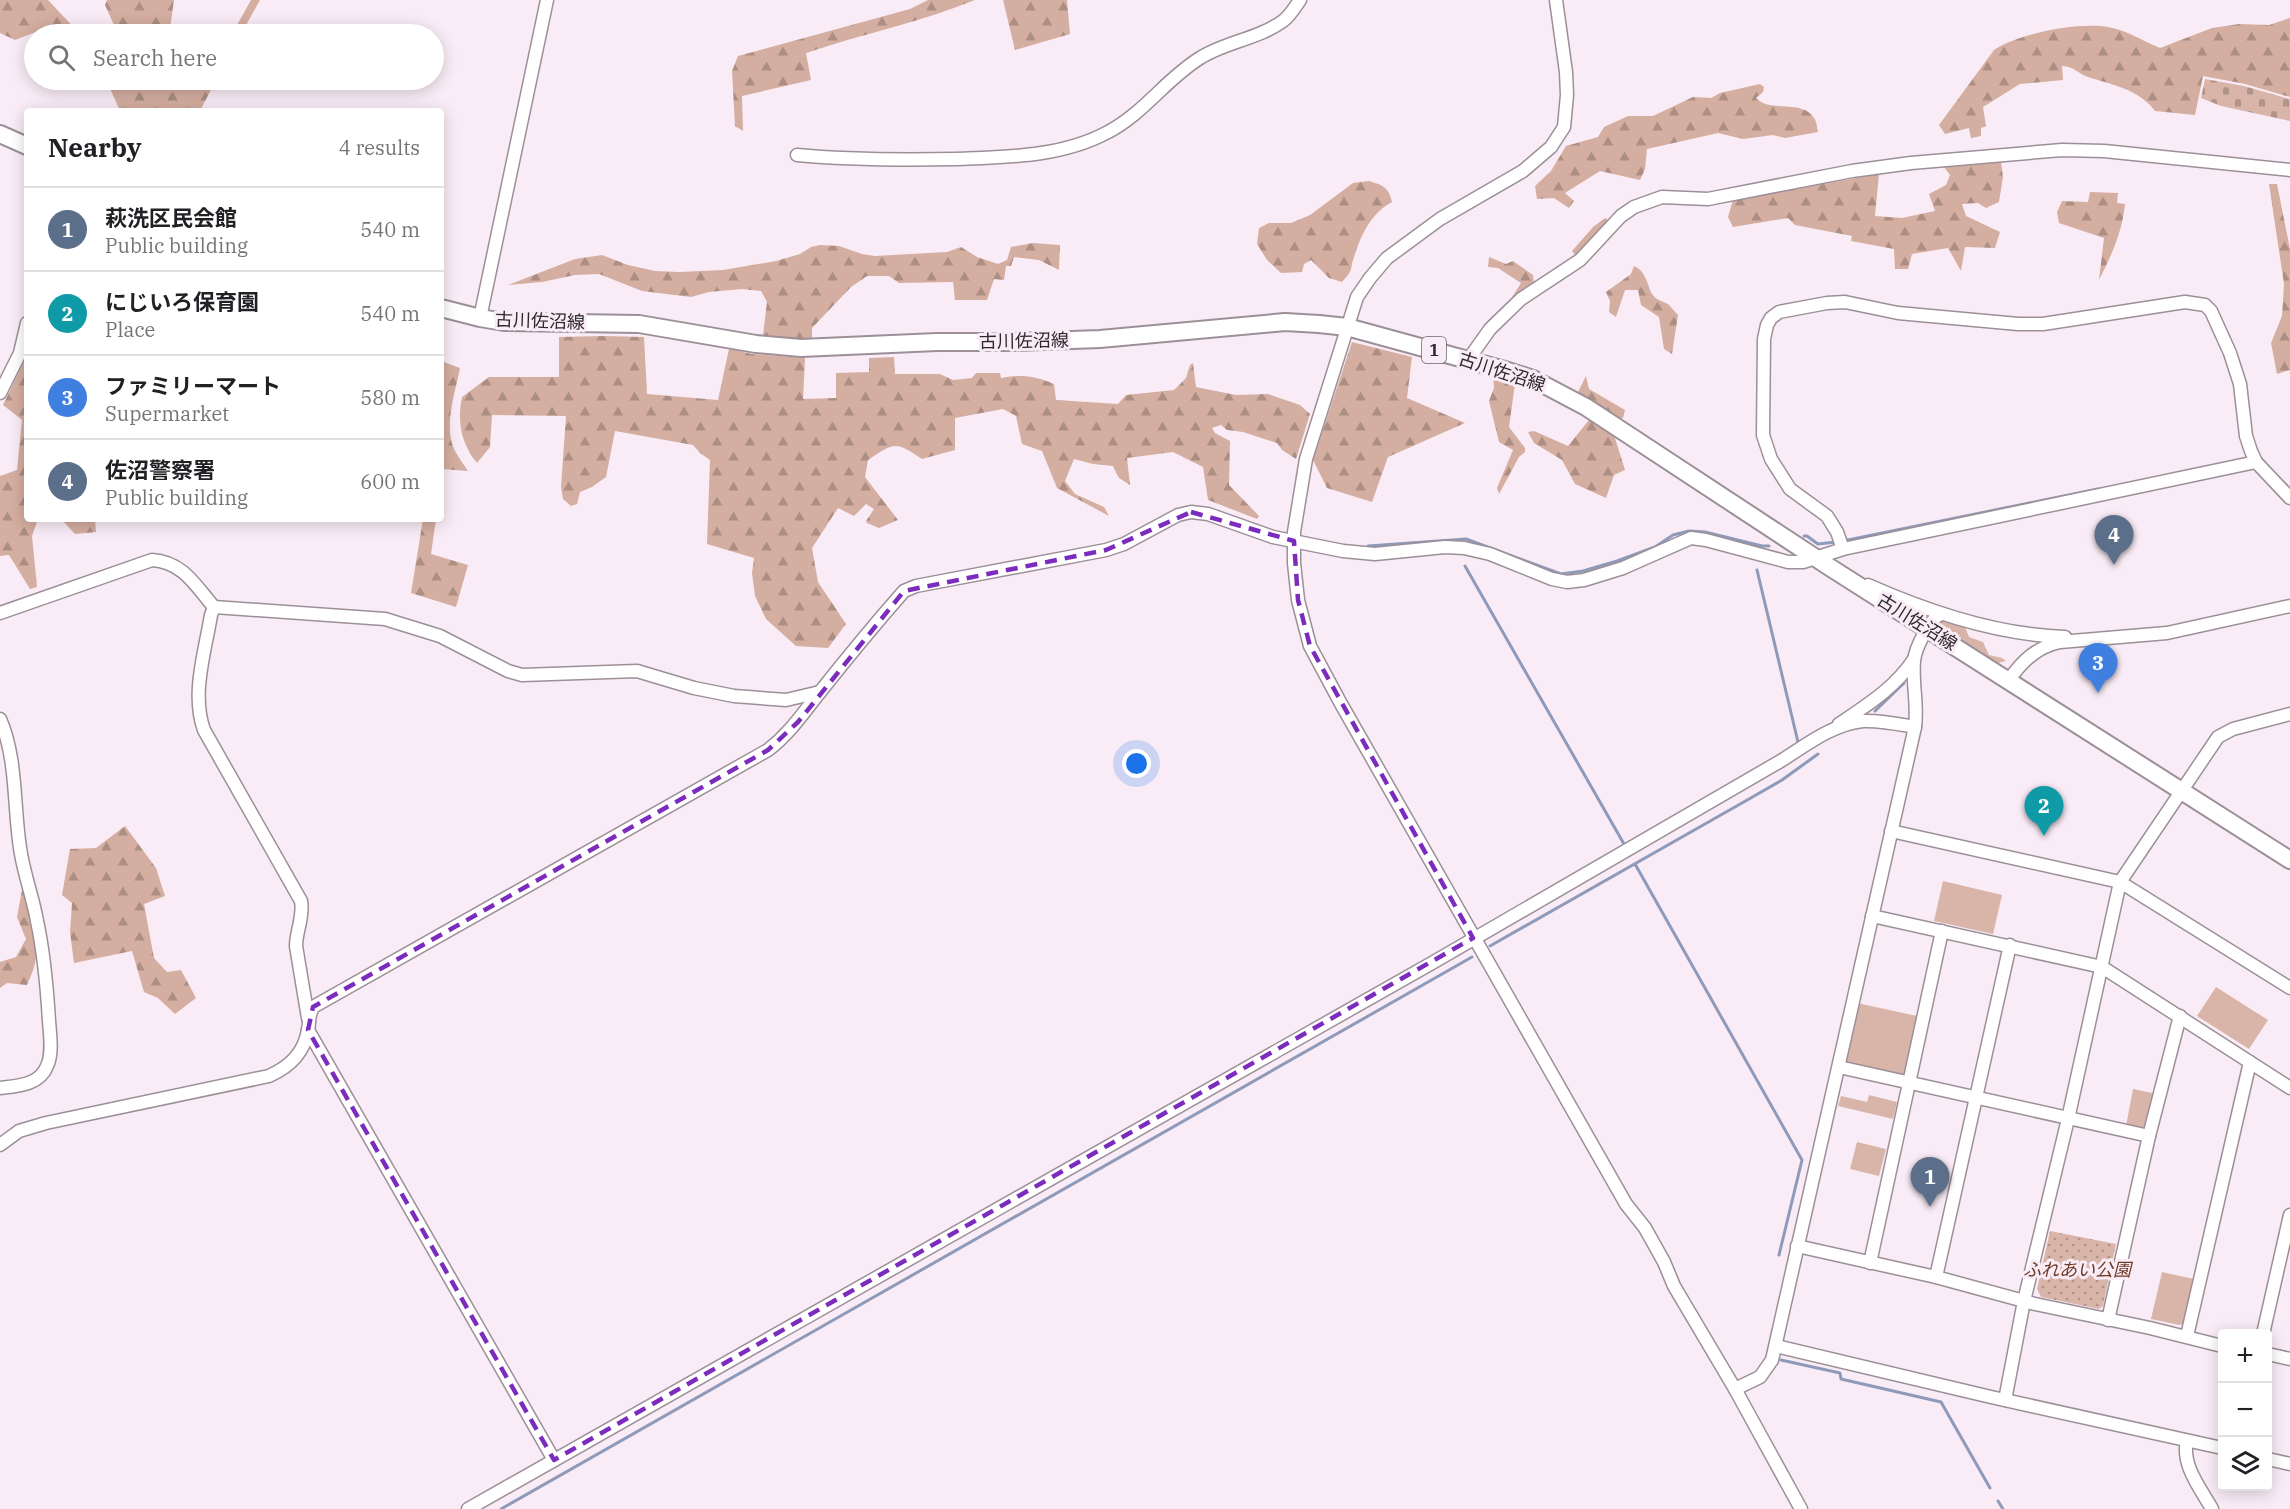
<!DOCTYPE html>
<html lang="en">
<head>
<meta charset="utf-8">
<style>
  body { margin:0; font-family:"IBM Plex Serif","Noto Sans JP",serif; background:#f6f6f6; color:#202124 }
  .controls { position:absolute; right:18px; bottom:18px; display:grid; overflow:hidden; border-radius:6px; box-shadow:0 3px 15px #0003 }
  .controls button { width:54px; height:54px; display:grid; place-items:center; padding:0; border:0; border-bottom:2px solid #e0e0e0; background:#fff; color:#202124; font:30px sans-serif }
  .you { position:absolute; left:1137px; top:764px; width:21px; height:21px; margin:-15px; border:4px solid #fff; border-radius:50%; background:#1a73e8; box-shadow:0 0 0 9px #1a73e833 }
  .badge { display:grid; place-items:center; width:39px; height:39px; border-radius:50%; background:#ea580c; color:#fff; font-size:20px; font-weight:700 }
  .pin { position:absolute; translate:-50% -50px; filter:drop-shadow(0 2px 3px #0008) }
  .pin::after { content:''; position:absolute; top:32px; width:21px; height:18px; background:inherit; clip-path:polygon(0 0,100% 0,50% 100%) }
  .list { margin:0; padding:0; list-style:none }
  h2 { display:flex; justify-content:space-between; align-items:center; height:78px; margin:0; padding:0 24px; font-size:26px }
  h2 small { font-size:20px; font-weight:400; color:#757577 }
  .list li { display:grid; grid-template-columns:39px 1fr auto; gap:18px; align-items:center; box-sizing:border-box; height:84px; padding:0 24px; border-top:2px solid #e0e0e0 }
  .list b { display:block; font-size:22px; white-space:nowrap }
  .list p { margin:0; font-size:20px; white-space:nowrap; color:#757577 }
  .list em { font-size:20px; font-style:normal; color:#757577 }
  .icon { flex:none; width:33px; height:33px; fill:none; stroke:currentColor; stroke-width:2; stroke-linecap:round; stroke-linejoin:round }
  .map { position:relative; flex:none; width:2290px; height:1509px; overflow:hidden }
  .search { position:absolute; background:#fff; box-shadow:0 3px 15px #0003; left:24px; top:24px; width:420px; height:66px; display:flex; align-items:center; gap:15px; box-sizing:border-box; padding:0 21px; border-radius:33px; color:#757577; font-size:22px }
  .panel { position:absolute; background:#fff; box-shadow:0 3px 15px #0003; left:24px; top:108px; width:420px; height:414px; border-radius:6px }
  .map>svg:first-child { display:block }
  .grass { fill:#d8b5a8 }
  .forest { fill:url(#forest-firs) }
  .cemetery { fill:url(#cemetery-stones) }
  .park { fill:url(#park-dots) }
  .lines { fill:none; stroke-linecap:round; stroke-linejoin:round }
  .stream { stroke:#8e9aba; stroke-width:3 }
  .minor-casing { stroke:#9c8f98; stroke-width:15 }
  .major-casing { stroke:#9c8f98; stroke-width:20 }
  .minor { stroke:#fff; stroke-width:12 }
  .major { stroke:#fff; stroke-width:16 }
  .marked { fill:none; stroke:#7b2cbf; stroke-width:4.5; stroke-dasharray:12 8; stroke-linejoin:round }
  .labels { text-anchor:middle; stroke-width:6; stroke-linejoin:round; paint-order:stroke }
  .shield { fill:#faecf6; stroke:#6b6469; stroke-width:1.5 }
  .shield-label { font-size:16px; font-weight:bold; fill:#2e292d }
  .street-label { font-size:18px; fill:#2e292d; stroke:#faecf6 }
  .park-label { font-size:18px; font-style:italic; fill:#6e3b27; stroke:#faecf6 }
</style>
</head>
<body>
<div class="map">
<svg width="2290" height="1509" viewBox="0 0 2290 1509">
  <defs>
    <pattern id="forest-firs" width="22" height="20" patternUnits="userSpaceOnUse" patternTransform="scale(1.5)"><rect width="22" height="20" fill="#d4aea0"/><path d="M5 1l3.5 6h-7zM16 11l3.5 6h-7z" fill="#ac8e83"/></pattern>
    <pattern id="cemetery-stones" width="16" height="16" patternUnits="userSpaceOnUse" patternTransform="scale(1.5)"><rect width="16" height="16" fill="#d8b5a8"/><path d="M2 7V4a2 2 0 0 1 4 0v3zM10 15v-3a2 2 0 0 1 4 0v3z" fill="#b09389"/></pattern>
    <pattern id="park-dots" width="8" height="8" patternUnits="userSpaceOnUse" patternTransform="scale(1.5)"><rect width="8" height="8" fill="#d8b5a8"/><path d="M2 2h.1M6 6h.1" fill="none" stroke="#b09389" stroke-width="1.8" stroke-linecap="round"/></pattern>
  </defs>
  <rect width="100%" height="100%" fill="#faecf6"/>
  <g class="grass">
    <polygon points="1944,618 1998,632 2025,637 2017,639 2013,636 1965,627 1969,637 1983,642 1989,655 2002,658 2006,661 1998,663 1939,626 1938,622"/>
    <polygon points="1943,881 2002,895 1993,934 1934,921"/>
    <polygon points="2216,987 2268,1020 2249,1049 2197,1016"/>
    <polygon points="1857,1003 1917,1016 1904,1075 1897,1080 1850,1069 1844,1062"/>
    <polygon points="2133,1089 2157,1094 2149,1123 2143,1129 2126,1126"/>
    <polygon points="1869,1095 1897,1102 1893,1119 1838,1106 1841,1096 1867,1102"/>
    <polygon points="1857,1142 1886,1149 1879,1176 1850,1169"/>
    <polygon points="2162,1272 2194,1279 2184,1324 2179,1325 2151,1319"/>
  </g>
  <g class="forest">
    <polygon points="0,0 48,0 80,34 49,34 46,28 15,40 0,33"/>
    <polygon points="107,0 174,0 170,29 179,34 118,34 105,5"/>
    <polygon points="251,0 260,0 241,34 232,34"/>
    <path d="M928 0H975C921 22 862 34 806 53L811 80 742 96 743 131 735 126 732 71 738 56 910 9Z"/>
    <polygon points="1003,0 1067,0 1070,34 1015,50"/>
    <path d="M2290 18V97L2245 84 2203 76 2195 115 2155 111C2139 89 2112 85 2088 77 2077 73 2075 67 2062 66L2063 80 2020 84 1983 107 1986 126 1981 128V136L1971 138 1969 128 1945 134 1939 125 1994 50C2020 33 2078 22 2108 27 2126 30 2143 41 2160 48L2212 28 2239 24 2269 25Z"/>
    <polygon points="74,80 216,80 200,111 120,111 109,86"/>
    <path d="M1760 84 1764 87 1763 92 1756 98C1769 113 1803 99 1814 118 1817 122 1817 128 1818 132L1785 138 1773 135 1743 139 1718 133 1647 149 1645 169 1640 180 1600 171 1565 193 1574 201 1569 208 1554 198 1537 199 1535 186 1551 171 1566 146 1598 137 1604 127 1628 116H1653L1693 97 1711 98 1720 93Z"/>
    <polygon points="2001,162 2003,177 1999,202 1986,208 1978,203 1962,204 1966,216 2000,232 1995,248 1965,247 1961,271 1948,248 1912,254 1908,269 1895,269 1894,249 1851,241 1852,236 1795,225 1788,218 1733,227 1728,217 1733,200 1879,174 1875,216 1902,218 1935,211 1929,194 1946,185 1950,175 1944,167"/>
    <path d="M1369 181C1382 185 1389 187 1392 202 1371 213 1361 235 1354 257 1349 271 1355 268 1342 282L1329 278 1311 260 1304 264 1302 272 1281 273 1267 260 1257 244 1259 228 1269 223H1291L1310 215 1353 183Z"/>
    <polygon points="2269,184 2277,184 2290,249 2290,370 2277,374 2271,343 2282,316 2284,284"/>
    <path d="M2090 192 2118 193 2117 203 2125 204C2122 233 2112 254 2099 280L2104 238 2059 223 2057 212 2062 201 2088 202Z"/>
    <polygon points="1605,218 1610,221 1576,256 1572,251 1593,227"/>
    <polygon points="1033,243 1060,245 1059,270 1039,260 1014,257 1011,266 1006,266 1004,280 994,279 987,300 955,300 953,282 899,283 889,276 867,276 851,287 812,328 812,340 763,335 767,302 761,291 742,289 709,292 691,297 642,291 599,274 575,275 542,282 508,285 575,259 602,255 628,265 655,271 679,272 723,270 776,261 800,254 811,247 820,245 839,246 862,254 875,256 947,252 961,247 977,257 998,264 1007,260 1011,247"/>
    <polygon points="1489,257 1506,264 1513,261 1533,275 1534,284 1508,304 1521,283 1498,268 1488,267"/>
    <path d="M1634 266C1646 271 1647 284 1652 294 1656 300 1662 301 1668 304 1671 307 1675 312 1678 315L1672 354 1664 349 1659 317 1641 305 1638 290H1625L1616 317 1609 312 1610 301 1606 292 1631 274Z"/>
    <path d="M603 336 644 337 647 394 718 400 729 349 752 354 805 358 803 399 836 398V373L869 372V358L894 357 895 374H940L953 380 972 378 976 373H1000L1001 378C1021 374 1035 376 1054 384L1056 400 1118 404 1126 395 1174 390 1186 378 1190 365 1193 363 1196 387 1236 395 1268 394 1300 405 1310 414 1296 459 1282 450 1277 443 1243 432 1227 430 1221 425 1212 428 1215 433 1230 441 1229 485 1259 516 1257 519 1208 500 1203 467 1173 452 1127 458 1130 485 1119 478 1113 466 1093 464 1074 459 1065 481 1075 494 1104 507 1109 516 1057 488 1042 451 1022 444 1016 416 1003 409 955 418V450L922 459C895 441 895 442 868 460L865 477 898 520 879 528 867 523 866 521 874 509 866 504 854 516 838 508 812 548 818 582 846 624 828 648 796 646 766 619 755 596 752 573 754 558 707 544 710 460 700 453 693 445 615 431 606 477 592 487 580 492 577 504 571 506 563 499 561 487 566 416 492 415 490 447 477 463C461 443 457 422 462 397L489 377H559V337Z"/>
    <polygon points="1352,342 1412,357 1407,398 1465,423 1388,457 1372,502 1327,488 1313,460"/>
    <polygon points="27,355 27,519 38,519 32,536 37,587 30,589 9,555 0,556 0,476 17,470 22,420 3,405"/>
    <path d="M441 361 460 368C455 394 443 426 455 451 459 458 464 465 468 471L441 469Z"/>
    <polygon points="1586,376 1589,389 1625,410 1623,418 1617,418 1578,392"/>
    <polygon points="1493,377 1515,384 1509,427 1525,448 1525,452 1519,457 1499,494 1497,488 1513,450 1499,442 1489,401 1494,388"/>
    <polygon points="1589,420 1614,435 1625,470 1614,475 1606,498 1575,484 1562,460 1534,443 1528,432 1534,431 1568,446"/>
    <polygon points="61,519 95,519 96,532 75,534"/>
    <polygon points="423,519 436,519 431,554 468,565 456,607 411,593"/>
    <polygon points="125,826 156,868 165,896 144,904 154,958 167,972 181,970 196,998 175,1014 158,998 144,992 132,951 74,963 70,932 72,903 62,895 70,849 96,848"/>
    <path d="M22 890C31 906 39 940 36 957 35 967 31 976 27 985L7 983 0 988V962L16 957 26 939 17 917Z"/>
  </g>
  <polygon class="cemetery" points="2205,79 2244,86 2290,99 2290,121 2221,106 2201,98"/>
  <polygon class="park" points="2050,1231 2116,1244 2103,1306 2099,1309 2041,1297 2037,1289"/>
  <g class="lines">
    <g class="stream">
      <polyline points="2264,463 2287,486"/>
      <polyline points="1804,536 1807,536 1818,544 1836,542"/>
      <polyline points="1843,541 2098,489"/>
      <polyline points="1368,546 1466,539 1561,574 1583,571 1617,561 1655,547 1673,535 1689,531 1705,532 1762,546 1769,546"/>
      <polyline points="1465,566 1624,844"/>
      <polyline points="1757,570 1798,742"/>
      <polyline points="1875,711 1904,683"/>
      <polyline points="1635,864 1802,1160 1779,1255"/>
      <polyline points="1490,946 1749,799 1782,780 1818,754"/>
      <polyline points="1781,1360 1840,1373 1841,1379 1941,1402 1990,1488"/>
      <polyline points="1998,1501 2003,1509"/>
      <polyline points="501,1509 1472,957"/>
    </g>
    <defs>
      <g id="minor">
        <polyline points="1556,0 1566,72 1567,95 1564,127 1551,147 1523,171 1440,219 1387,258 1370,278 1357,297 1306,459 1294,532 1294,563 1298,600 1310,646 1340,702 1626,1204 1645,1228 1664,1262 1674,1286 1735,1389 1801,1509"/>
        <path d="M797 155C850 160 903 160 956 159 1007 157 1062 157 1108 132 1143 114 1166 79 1200 58 1225 42 1258 39 1283 21 1290 16 1295 7 1300 0"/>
        <polyline points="480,318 547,0"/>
        <polyline points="1468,360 1490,329 1521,299 1580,260 1621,216 1634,207 1662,197 1708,199 1852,171 1911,163 2062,150 2104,151 2290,170"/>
        <polyline points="0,393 20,353 27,323"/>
        <polyline points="1843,549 1837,532 1827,516 1790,489 1771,459 1763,435 1764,339 1767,325 1771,318 1779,312 1827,303 1845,302 1898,313 2018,324 2043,324 2185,302 2205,305 2211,311 2230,353 2240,384 2246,436 2251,451 2256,462 2290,498"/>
        <path d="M1868 585C1929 612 1997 635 2065 637"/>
        <path d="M214 607 211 615C205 652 191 694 204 730L301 901C304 917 296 931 296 946L308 1018"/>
        <path d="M0 613 152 560C183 562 195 585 214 607L385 619 440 636 508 671 522 675 637 671 694 688 734 696 786 700 820 692"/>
        <path d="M2009 680C2022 661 2037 647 2060 642L2167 633 2290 606"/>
        <path d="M0 719C18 760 13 810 21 854 25 877 33 898 37 921 44 953 47 988 49 1021 50 1034 53 1054 47 1066 40 1085 17 1086 0 1088"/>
        <path d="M1839 724C1867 705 1895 688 1914 659"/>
        <polyline points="1891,831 2120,882 2290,988"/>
        <polyline points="1872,916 2102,967 2290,1088"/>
        <polyline points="308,1030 554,1460"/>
        <polyline points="1839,1067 2149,1136"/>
        <path d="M0 1145 19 1131 46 1123 269 1076C289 1067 304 1054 308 1030 310 1021 308 1016 313 1007L768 750C790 733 803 713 820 692 847 658 875 624 904 591L916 586 1106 550 1124 544 1178 515 1191 512 1208 514 1273 537 1343 551 1375 554 1445 547 1464 548 1490 554 1552 579 1567 582 1584 580 1623 568 1691 538 1706 540 1788 562H1803L1843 549 2256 462"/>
        <polyline points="1797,1246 1936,1277 2035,1304 2150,1328 2222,1346"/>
        <polyline points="1870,1263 1942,931"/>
        <polyline points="1936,1277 2010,945"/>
        <polyline points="2108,1320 2149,1136 2180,1016"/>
        <polyline points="2263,1334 2290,1215"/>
        <polyline points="2187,1336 2250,1062"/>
        <polyline points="1776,1346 1991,1397 2222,1448"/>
        <polyline points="2268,1354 2290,1359"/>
        <path d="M1735 1389 1760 1377 1772 1360 1915 727C1918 705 1912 683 1914 661 1915 649 1930 617 1942 614"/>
        <polyline points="2005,1400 2024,1301 2068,1119 2120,882 2218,737 2233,729 2290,714"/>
        <path d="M2187 1441C2181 1465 2201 1489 2212 1509"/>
        <polyline points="2268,1459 2290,1464"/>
        <path d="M468 1509 1432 963 1779 762C1805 746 1832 724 1863 721 1880 720 1898 724 1915 727"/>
      </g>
      <g id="major">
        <polyline points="0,134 27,146"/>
        <polyline points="441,308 480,318 504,322 639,324 756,344 801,348 937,342 1013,342 1100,339 1285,322 1319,324 1347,327 1508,371 1533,379 1586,407 1831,568 2290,860"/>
      </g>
    </defs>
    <use href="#minor" class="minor-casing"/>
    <use href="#major" class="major-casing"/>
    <use href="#minor" class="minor"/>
    <use href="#major" class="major"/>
  </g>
  <path class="marked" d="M1191 512 1294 541 1298 600 1310 646 1473 938 554 1460 308 1030 313 1007 768 750 798 722 904 591 1106 550Z"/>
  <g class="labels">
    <rect class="shield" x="1422" y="337" width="24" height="26" rx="4.5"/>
    <g class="shield-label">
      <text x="1434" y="356">1</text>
    </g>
    <g class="street-label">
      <text transform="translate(540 321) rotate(2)" y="6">古川佐沼線</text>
      <text transform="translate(1024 341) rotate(-1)" y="6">古川佐沼線</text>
      <text transform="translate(1502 372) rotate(18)" y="6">古川佐沼線</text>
      <text transform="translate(1917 622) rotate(32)" y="6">古川佐沼線</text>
    </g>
    <g class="park-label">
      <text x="2077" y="1276">ふれあい公園</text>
    </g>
  </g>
</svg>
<div class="controls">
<button>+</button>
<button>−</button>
<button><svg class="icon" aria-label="layers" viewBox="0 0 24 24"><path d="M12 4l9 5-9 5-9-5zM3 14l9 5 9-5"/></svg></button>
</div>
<div class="you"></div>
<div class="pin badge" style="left:1930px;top:1207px;background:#5c6f8a">1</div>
<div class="pin badge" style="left:2044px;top:836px;background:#0f9aa8">2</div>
<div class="pin badge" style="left:2098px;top:693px;background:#3f7fe0">3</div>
<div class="pin badge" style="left:2114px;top:565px;background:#5c6f8a">4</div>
<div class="search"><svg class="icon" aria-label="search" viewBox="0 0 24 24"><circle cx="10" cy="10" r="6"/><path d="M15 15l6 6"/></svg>Search here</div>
<section class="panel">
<h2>Nearby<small>4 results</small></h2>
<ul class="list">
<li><span class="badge" style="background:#5c6f8a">1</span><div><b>萩洗区民会館</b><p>Public building</p></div><em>540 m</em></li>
<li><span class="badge" style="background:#0f9aa8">2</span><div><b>にじいろ保育園</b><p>Place</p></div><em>540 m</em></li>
<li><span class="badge" style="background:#3f7fe0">3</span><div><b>ファミリーマート</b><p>Supermarket</p></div><em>580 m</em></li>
<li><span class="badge" style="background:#5c6f8a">4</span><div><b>佐沼警察署</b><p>Public building</p></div><em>600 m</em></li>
</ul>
</section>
</div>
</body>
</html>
